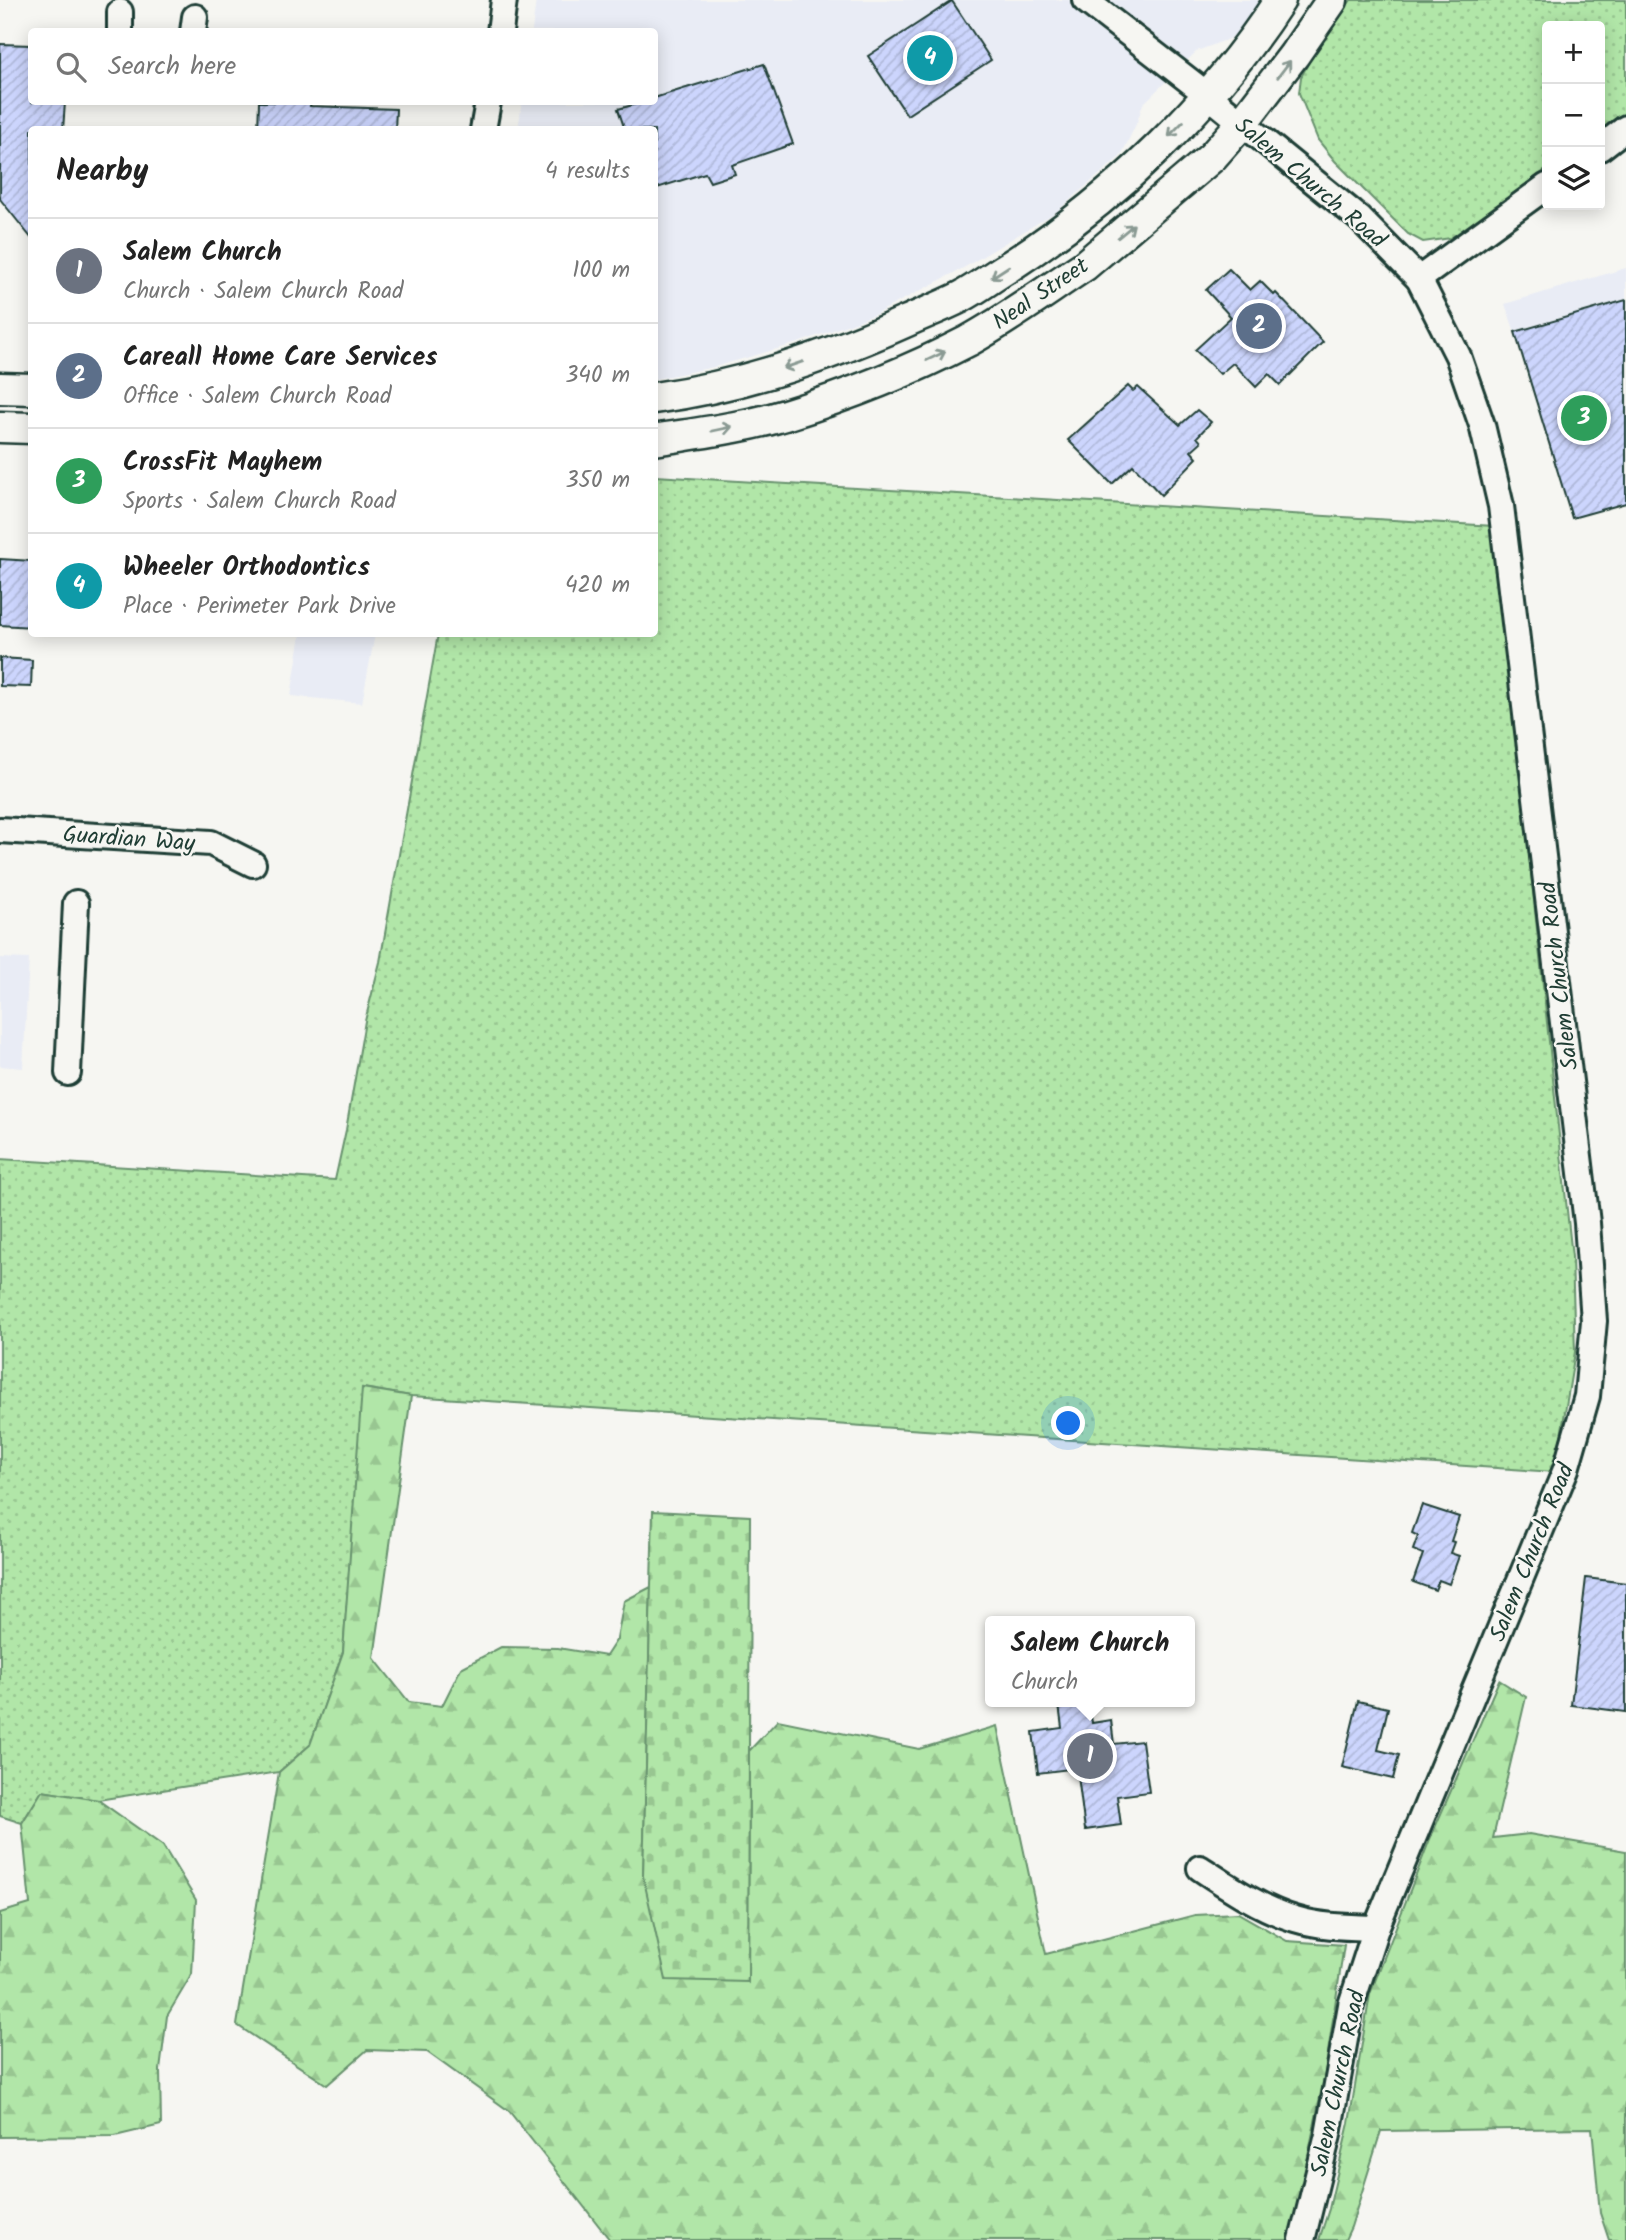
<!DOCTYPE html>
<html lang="en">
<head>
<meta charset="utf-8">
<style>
  body { margin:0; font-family:Kalam,sans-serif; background:#f2f2f2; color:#222 }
  .controls { position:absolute; right:21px; top:21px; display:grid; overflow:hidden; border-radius:7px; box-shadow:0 4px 18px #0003 }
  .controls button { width:63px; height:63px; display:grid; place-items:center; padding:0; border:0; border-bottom:2px solid #e0e0e0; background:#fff; color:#222; font:35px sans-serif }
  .you { position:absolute; left:1069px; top:1424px; width:24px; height:24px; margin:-18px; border:5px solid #fff; border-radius:50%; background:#1a73e8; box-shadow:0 0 0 10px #1a73e833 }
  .badge { display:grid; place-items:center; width:46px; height:46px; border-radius:50%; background:#2563eb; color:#fff; font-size:23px; font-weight:700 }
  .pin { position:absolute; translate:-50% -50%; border:4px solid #fff; box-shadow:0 2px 7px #0006 }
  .popup { position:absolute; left:985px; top:1616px; width:210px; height:91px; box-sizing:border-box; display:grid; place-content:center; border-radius:7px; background:#fff; filter:drop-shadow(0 2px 5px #0005); font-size:23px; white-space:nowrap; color:#767676 }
  .popup b { font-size:26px; color:#222 }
  .popup::after { content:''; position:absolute; left:50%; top:100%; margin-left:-14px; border:14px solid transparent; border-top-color:#fff }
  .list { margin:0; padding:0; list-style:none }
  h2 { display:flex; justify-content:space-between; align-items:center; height:91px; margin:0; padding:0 28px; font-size:30px }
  h2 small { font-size:23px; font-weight:400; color:#767676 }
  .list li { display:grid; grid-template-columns:46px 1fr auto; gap:21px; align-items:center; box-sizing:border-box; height:105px; padding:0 28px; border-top:2px solid #e0e0e0 }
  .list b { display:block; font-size:26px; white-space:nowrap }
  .list p { margin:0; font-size:23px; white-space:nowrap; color:#767676 }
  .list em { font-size:23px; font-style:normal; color:#767676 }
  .icon { flex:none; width:38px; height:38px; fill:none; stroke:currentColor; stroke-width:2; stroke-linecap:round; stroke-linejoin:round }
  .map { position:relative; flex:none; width:1626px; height:2240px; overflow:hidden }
  .search { position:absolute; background:#fff; box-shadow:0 4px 18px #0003; left:28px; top:28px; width:630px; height:77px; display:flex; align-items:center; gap:18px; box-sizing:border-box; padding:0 24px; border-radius:7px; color:#767676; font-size:26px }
  .panel { position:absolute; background:#fff; box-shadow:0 4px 18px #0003; left:28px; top:126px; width:630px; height:511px; border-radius:7px }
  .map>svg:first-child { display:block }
  .built { fill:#e9ecf5 }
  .grass { fill:url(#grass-dots); stroke:#68926e; stroke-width:2 }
  .forest { fill:url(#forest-firs); stroke:#68926e; stroke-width:2 }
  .cemetery { fill:url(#cemetery-stones); stroke:#68926e; stroke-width:2 }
  .building { fill:url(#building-hatch); stroke:#1f3d34; stroke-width:2 }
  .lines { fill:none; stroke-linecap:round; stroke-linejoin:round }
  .minor-casing { stroke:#1f3d34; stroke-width:30 }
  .major-casing { stroke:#1f3d34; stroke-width:35 }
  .minor { stroke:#f6f6f2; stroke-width:24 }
  .major { stroke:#f6f6f2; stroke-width:30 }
  .oneway { stroke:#8a9a93 }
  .labels { text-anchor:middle; stroke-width:5; stroke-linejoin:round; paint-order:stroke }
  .street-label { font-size:23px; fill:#1f3d34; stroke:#f6f6f2 }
</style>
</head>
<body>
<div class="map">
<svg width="1626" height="2240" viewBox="0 0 1626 2240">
  <defs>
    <pattern id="grass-dots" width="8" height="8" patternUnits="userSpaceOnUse" patternTransform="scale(1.75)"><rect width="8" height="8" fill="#b1e6a8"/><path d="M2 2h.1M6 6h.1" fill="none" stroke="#98c691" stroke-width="1.8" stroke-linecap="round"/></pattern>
    <pattern id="forest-firs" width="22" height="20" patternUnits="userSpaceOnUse" patternTransform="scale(1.75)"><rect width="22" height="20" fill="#b1e6a8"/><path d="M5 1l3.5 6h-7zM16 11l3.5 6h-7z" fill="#98c691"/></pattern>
    <pattern id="cemetery-stones" width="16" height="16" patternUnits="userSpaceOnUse" patternTransform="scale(1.75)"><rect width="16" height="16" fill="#b1e6a8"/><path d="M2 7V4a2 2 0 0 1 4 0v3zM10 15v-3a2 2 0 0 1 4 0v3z" fill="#98c691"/></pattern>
    <pattern id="building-hatch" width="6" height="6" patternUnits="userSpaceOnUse" patternTransform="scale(1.75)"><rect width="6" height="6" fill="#ccd5fd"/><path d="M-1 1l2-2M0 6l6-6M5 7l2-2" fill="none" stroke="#afb8d9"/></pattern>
  </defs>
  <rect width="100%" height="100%" fill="#f6f6f2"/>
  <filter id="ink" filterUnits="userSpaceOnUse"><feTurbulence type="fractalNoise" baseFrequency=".0143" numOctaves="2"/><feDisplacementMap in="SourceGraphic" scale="14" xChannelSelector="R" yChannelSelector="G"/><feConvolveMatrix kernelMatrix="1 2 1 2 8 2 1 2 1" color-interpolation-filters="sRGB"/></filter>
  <g filter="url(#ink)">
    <g class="built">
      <polygon points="536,0 1259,0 1250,20 1231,38 1197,51 1143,104 1137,122 1121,156 1056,212 965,267 874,315 798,343 714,367 655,379 654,130 518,130 522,102 654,102 654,32 532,31"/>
      <polygon points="1626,268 1626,300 1515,332 1505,304"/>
      <polygon points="301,634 375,634 362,703 291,696"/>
      <polygon points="0,958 29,959 23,1068 0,1066"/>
    </g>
    <g class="grass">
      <polygon points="1351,0 1626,0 1626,113 1600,132 1600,26 1547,26 1547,169 1451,238 1423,242 1408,234 1335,161 1318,140 1299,93 1301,77 1314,52"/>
      <polygon points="655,476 1494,526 1572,1257 1575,1352 1555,1472 411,1396 363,1388 343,1652 310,1745 279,1772 98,1800 42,1791 22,1823 0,1816 0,1159 335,1180 346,1130 365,1021 380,962 438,634 654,634"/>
    </g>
    <g class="forest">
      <polygon points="362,1388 411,1396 374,1658 409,1702 442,1706 461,1668 501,1647 558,1648 606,1656 617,1639 624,1601 651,1587 643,1876 748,1982 749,1751 778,1720 919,1749 997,1726 1046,1954 1195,1915 1238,1913 1287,1941 1344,1945 1325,2073 1291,2240 610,2240 509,2111 427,2052 367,2050 327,2085 237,2025 279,1772 310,1745 343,1652"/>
      <polygon points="1499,1680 1526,1697 1493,1838 1529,1834 1626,1851 1626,2240 1609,2240 1600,2213 1592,2128 1381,2131 1351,2227 1345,2240 1319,2240 1329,2209 1349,2123 1370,1994 1430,1839"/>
      <polygon points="42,1791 98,1800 163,1846 196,1900 192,1974 167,2016 160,2070 161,2125 115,2136 0,2137 0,1913 30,1904 22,1823"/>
    </g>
    <polygon class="cemetery" points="653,1511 750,1516 748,1982 666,1980 643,1876"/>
    <g class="building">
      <polygon points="952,1 991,60 907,115 868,56"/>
      <polygon points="0,44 32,45 32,102 65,102 63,130 32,130 32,239 0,199"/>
      <polygon points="764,64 793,144 732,165 735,174 710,182 705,173 654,189 654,130 625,130 618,109 644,102 654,102 654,98"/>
      <polygon points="259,102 311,102 310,106 396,109 395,130 258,130"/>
      <polygon points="1229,269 1250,290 1260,281 1274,295 1276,293 1323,342 1280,385 1269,374 1256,387 1233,363 1220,374 1195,350 1231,317 1206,290"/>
      <polygon points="1626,300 1626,503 1572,518 1515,332"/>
      <polygon points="1128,386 1133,391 1138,387 1180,425 1197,410 1211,422 1197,437 1201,442 1191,451 1197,458 1161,495 1133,465 1112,484 1068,440"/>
      <polygon points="0,559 32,561 32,627 0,625"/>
      <polygon points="0,658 32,660 31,687 0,686"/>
      <polygon points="1422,1505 1459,1517 1451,1541 1454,1542 1450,1553 1459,1556 1449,1584 1439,1580 1435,1590 1413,1582 1423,1554 1413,1550 1418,1536 1412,1533"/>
      <polygon points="1586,1578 1626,1583 1626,1712 1571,1705"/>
      <polygon points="1358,1701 1388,1708 1378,1750 1399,1755 1393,1779 1342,1767"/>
      <polygon points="1089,1702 1092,1723 1111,1720 1114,1744 1142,1741 1149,1792 1117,1796 1121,1825 1085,1830 1077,1768 1038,1773 1033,1732 1062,1728 1059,1705"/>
    </g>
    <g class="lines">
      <defs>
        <g id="minor">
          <polyline points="1085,0 1209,96 1359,218 1419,279 1458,356 1482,425 1501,506 1587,1223 1594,1321 1587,1396 1566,1469 1376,1928 1351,2005 1328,2135 1302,2240"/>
          <polyline points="120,12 120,32"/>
          <polyline points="193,32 195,17"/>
          <polyline points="500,32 504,0"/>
          <polyline points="483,130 488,102"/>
          <polyline points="1600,148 1626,128"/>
          <polyline points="1419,279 1547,186"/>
          <polyline points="0,830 211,843 253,864"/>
          <polyline points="68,1073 76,903"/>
          <path d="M1200 1868C1229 1887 1261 1909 1295 1919 1321 1927 1349 1927 1376 1928"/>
        </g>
        <g id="major">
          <polyline points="0,388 32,389"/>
          <path d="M654 398C742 386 827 357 907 321 925 313 943 306 961 297 978 288 993 276 1010 266 1116 197 1211 106 1280 0"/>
          <polyline points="0,427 32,428"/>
          <path d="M654 440C698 433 743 428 785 415 847 396 910 371 968 341 1008 319 1046 291 1084 266L1212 157 1242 123 1294 55 1332 0"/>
        </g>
      </defs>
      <use href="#minor" class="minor-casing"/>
      <use href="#major" class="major-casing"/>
      <use href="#minor" class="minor"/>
      <use href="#major" class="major"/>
    </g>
    <defs><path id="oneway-shaft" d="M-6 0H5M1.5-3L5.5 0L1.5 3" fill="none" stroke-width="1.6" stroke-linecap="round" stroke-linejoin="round" transform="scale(1.75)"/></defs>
    <g class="oneway">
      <use href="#oneway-shaft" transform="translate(1284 69) rotate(-53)"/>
      <use href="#oneway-shaft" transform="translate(1176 129) rotate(135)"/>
      <use href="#oneway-shaft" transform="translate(1126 231) rotate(-40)"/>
      <use href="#oneway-shaft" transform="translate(1000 272) rotate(147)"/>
      <use href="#oneway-shaft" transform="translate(936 356) rotate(-25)"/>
      <use href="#oneway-shaft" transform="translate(793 365) rotate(161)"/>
      <use href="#oneway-shaft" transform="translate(722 429) rotate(-12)"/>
    </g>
  </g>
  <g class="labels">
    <g class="street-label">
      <text transform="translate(1311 182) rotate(40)" y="8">Salem Church Road</text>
      <text transform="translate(1040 293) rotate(-34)" y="8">Neal Street</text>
      <text transform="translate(129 838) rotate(4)" y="8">Guardian Way</text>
      <text transform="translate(1558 976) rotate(-97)" y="8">Salem Church Road</text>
      <text transform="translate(1531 1552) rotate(-68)" y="8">Salem Church Road</text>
      <text transform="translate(1337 2083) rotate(-78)" y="8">Salem Church Road</text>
    </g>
  </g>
</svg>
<div class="controls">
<button>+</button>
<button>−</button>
<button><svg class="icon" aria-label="layers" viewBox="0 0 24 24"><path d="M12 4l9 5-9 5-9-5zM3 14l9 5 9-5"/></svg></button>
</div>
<div class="you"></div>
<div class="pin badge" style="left:1090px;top:1756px;background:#6b7280">1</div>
<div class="popup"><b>Salem Church</b>Church</div>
<div class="pin badge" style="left:1259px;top:326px;background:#5c6f8a">2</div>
<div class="pin badge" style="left:1584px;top:418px;background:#2e9e5b">3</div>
<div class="pin badge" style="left:930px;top:58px;background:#0f9aa8">4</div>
<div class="search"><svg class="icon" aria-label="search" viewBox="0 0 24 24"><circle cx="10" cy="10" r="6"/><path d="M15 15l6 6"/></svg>Search here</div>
<section class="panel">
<h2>Nearby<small>4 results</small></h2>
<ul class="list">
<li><span class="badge" style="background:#6b7280">1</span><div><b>Salem Church</b><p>Church · Salem Church Road</p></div><em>100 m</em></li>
<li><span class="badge" style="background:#5c6f8a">2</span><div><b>Careall Home Care Services</b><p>Office · Salem Church Road</p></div><em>340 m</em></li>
<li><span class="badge" style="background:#2e9e5b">3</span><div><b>CrossFit Mayhem</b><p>Sports · Salem Church Road</p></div><em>350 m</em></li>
<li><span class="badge" style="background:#0f9aa8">4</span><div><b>Wheeler Orthodontics</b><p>Place · Perimeter Park Drive</p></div><em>420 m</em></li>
</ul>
</section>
</div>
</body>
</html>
